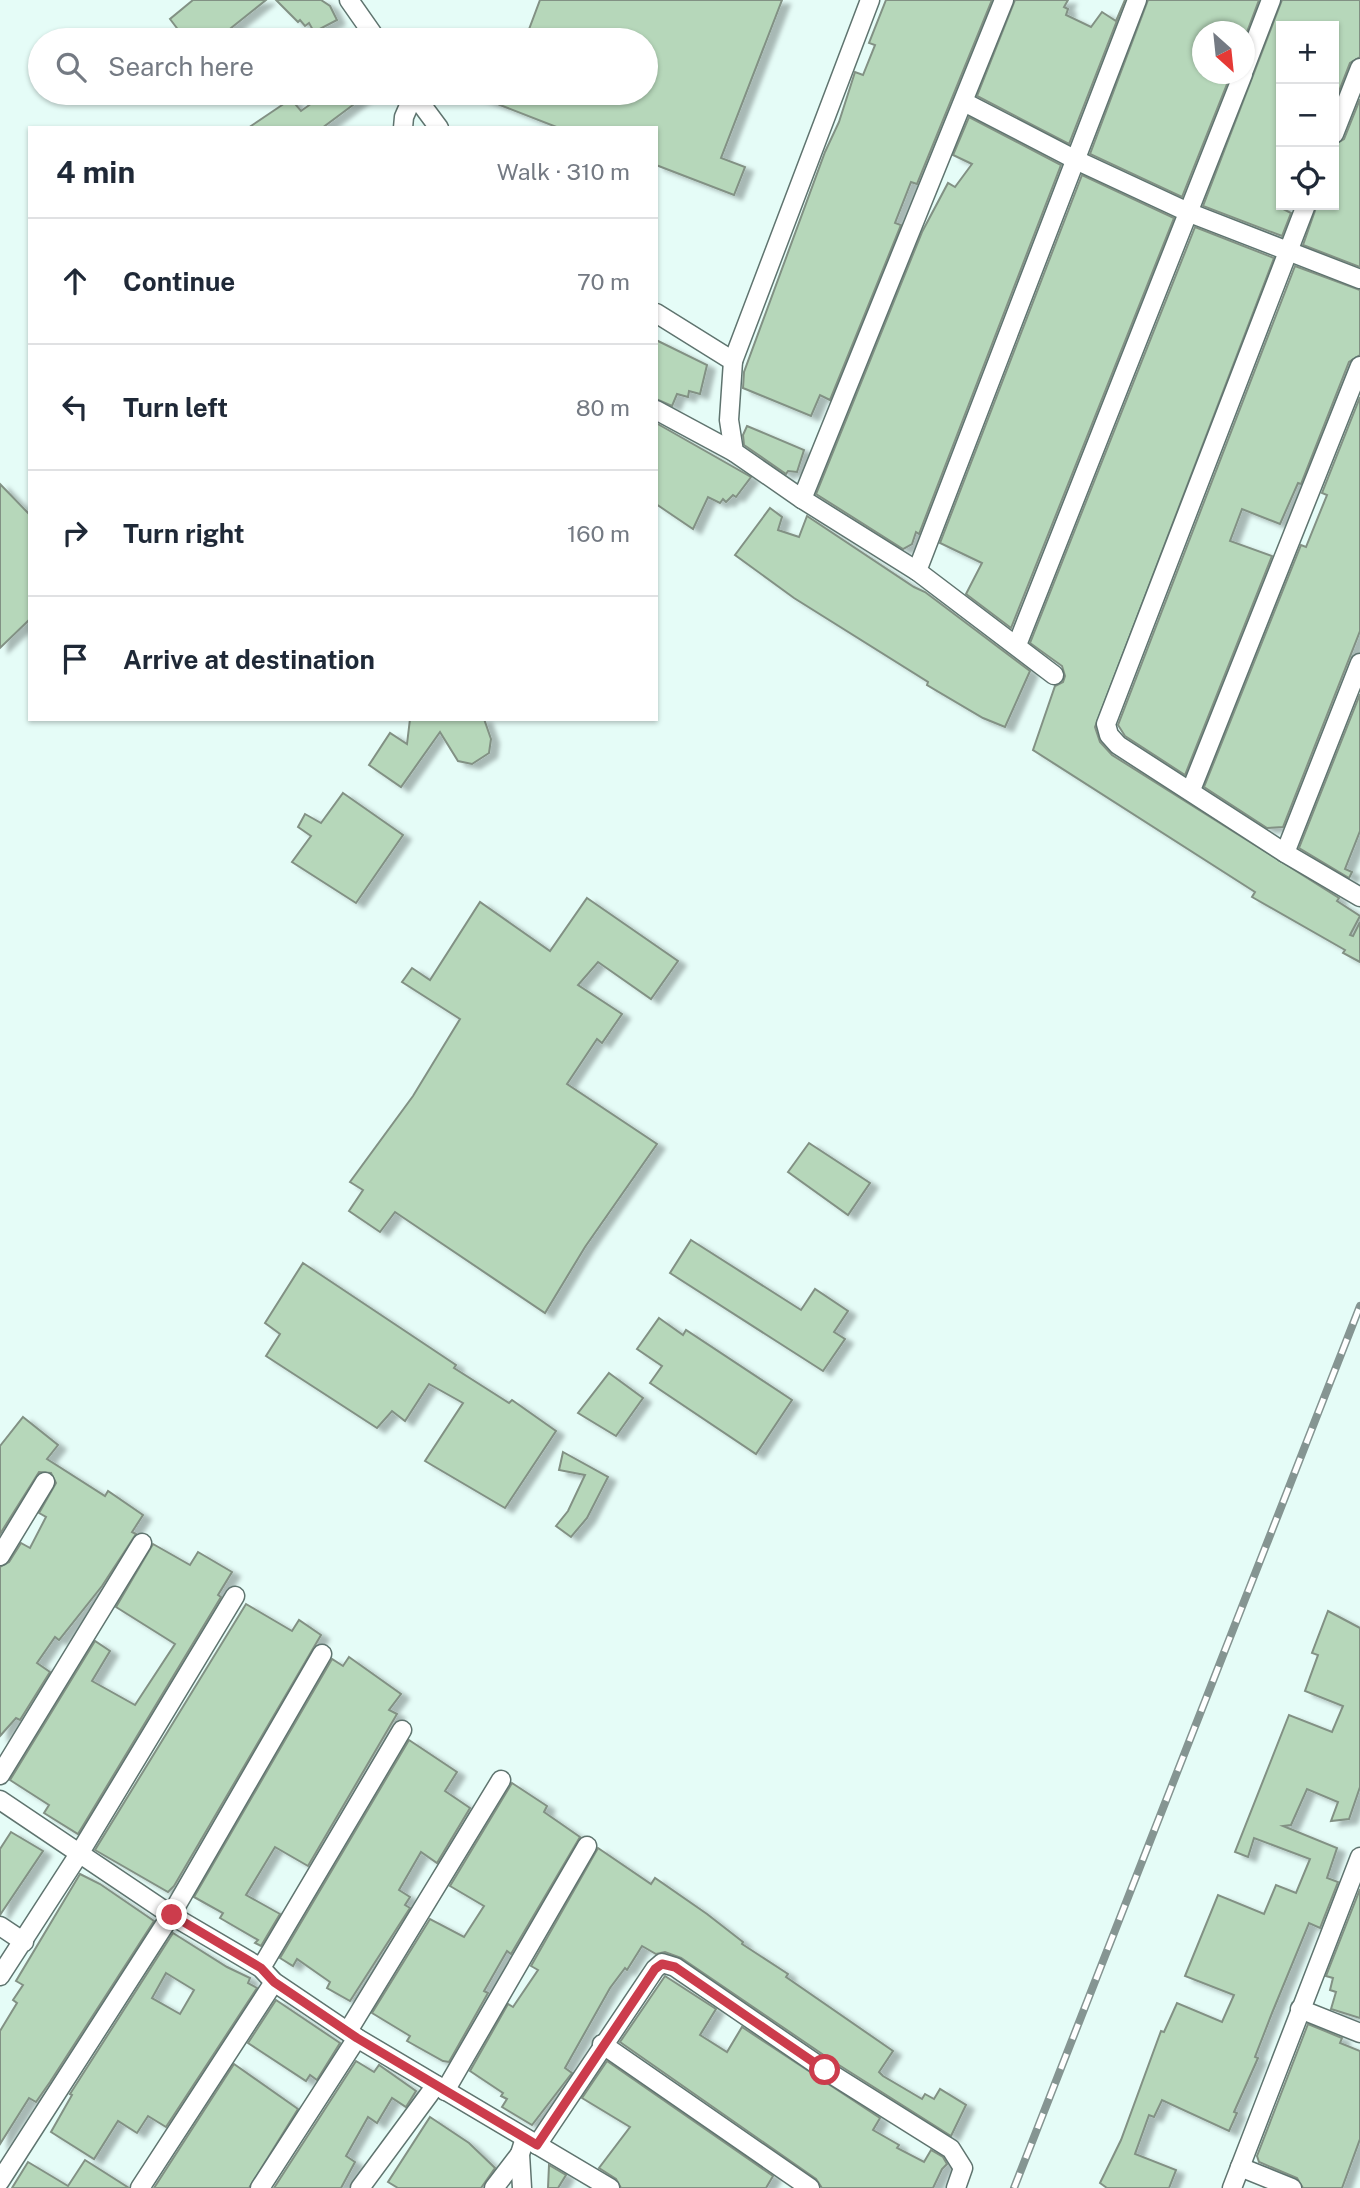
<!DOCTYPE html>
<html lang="en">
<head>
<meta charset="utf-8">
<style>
  body { margin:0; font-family:"Public Sans",sans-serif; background:#f2f2f3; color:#1f2937 }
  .controls { position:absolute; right:21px; top:21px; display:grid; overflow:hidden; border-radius:0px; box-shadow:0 2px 5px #0004 }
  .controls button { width:63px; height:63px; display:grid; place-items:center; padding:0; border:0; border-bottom:2px solid #e0e1e3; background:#fff; color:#1f2937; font:35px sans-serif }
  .compass { position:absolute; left:1192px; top:21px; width:63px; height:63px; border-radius:50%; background:#fff; box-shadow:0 2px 5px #0004; rotate:153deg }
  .stop { position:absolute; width:21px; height:21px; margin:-16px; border:5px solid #cc3c4c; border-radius:50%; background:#fff }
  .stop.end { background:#cc3c4c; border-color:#fff; box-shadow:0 2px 7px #0008 }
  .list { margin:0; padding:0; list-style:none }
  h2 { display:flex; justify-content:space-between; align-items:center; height:91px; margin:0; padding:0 28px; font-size:30px }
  h2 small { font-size:23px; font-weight:400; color:#747a83 }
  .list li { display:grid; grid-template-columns:46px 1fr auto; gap:21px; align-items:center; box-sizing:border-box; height:126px; padding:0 28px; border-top:2px solid #e0e1e3 }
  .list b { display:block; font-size:26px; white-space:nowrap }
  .list em { font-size:23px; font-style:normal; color:#747a83 }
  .icon { flex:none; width:38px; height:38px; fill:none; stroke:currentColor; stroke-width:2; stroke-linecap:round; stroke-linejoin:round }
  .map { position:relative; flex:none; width:1360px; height:2188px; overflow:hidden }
  .search { position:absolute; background:#fff; box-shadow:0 2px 5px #0004; left:28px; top:28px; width:630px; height:77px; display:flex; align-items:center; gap:18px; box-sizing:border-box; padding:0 24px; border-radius:38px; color:#747a83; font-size:26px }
  .panel { position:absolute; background:#fff; box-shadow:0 2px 5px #0004; left:28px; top:126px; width:630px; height:595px; border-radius:0px }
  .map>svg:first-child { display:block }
  .building { fill:#b6d7ba; stroke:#829184; stroke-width:2; fill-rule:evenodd; filter:url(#shadow) }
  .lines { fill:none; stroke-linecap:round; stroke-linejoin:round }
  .minor-casing { stroke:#5f746f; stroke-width:21 }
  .minor { stroke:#fff; stroke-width:18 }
  .rail-casing { stroke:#859592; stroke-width:8 }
  .rail { stroke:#fff; stroke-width:5; stroke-dasharray:16; stroke-linecap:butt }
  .route { stroke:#cc3c4c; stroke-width:9 }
</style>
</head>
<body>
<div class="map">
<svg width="1360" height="2188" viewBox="0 0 1360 2188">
  <defs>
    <filter id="shadow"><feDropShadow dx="8" dy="4.5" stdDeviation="2" flood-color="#0004"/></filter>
  </defs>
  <rect width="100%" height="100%" fill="#e5fcf7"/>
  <g class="building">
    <polygon points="193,0 266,0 216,40 186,40 170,19"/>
    <polygon points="276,0 321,0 330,6 337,20 314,32 309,23 305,26 300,20 298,22"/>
    <polygon points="540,0 782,0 721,158 745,167 734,195 656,165 656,128 559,128 472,94 646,93 646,40 525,40"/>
    <polygon points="886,0 992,0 917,184 911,182 895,223 901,225 830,400 820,395 811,416 743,388 744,372 825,152 839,122 855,72 863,75 875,45 869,43"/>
    <polygon points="1015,0 1068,0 1064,7 1068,9 1066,15 1091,27 1102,12 1116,21 1125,0 1069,144 977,96"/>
    <polygon points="1148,0 1259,0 1247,32 1202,32 1202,74 1231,74 1182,197 1090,154"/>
    <polygon points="1282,0 1360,0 1360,57 1350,63 1334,104 1334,26 1281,26 1281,208 1291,213 1282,236 1203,206"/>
    <polygon points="326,93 369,93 322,128 248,128 291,99 301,111"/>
    <polygon points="1360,99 1360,267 1303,245 1317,205 1334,205 1334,145 1344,139"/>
    <polygon points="969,117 1061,165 919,534 916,532 912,544 903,549 816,494 922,232 948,183 955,187 972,164 953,155"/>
    <polygon points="1082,175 1174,218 1011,628 966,594 982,563 940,543"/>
    <polygon points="1195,227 1274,258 1095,727 1100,742 1112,755 1339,898 1337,901 1360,916 1350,935 1353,936 1360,922 1360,962 1343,953 1345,950 1252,897 1255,892 1033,750 1055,686 1063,682 1065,676 1062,666 1030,643"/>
    <polygon points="1295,266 1360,290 1360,355 1349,362 1301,484 1298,483 1280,524 1242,509 1230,541 1272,556 1185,775 1125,736 1118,725"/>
    <polygon points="656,340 707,365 700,394 689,391 688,397 677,394 672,406 656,399"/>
    <polygon points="1360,397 1360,631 1283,827 1267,828 1204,787 1301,545 1306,547 1327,495 1322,493"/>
    <polygon points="656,423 751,477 736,497 733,495 726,502 723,499 720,503 708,497 693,529 656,504"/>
    <polygon points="747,426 804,450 797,472 788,471 786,474 744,445 743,435"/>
    <polygon points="0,484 30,515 30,619 0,648"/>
    <polygon points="770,508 782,517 778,530 799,537 807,516 914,587 925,592 1030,671 1005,727 983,718 927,685 928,682 794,598 735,555"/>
    <polygon points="1360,694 1360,831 1345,869 1352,872 1349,878 1299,848"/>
    <polygon points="410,719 484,719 491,739 489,753 472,764 458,761 440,732 401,787 369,765 390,733 407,744"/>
    <polygon points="343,793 403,835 356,903 292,862 311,836 298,827 305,814 321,823"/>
    <polygon points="587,898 678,961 651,999 598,962 578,985 622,1014 602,1043 597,1039 567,1084 657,1144 585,1247 545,1313 395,1212 380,1232 349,1211 363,1190 350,1182 413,1096 460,1019 402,982 412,968 430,980 480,902 550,951"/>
    <polygon points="809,1143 870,1183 848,1215 788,1172"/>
    <polygon points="691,1240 801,1310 815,1289 848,1311 834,1332 845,1339 823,1371 670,1273"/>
    <polygon points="303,1263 456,1365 454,1368 509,1403 512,1400 556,1431 505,1508 425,1461 463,1403 429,1384 405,1421 392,1411 377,1428 266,1356 280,1334 265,1323"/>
    <polygon points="659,1318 683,1335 686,1330 792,1400 756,1454 650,1383 662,1366 637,1349"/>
    <polygon points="609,1373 643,1398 616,1436 578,1413"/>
    <polygon points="23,1417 58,1445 47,1459 105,1496 108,1491 143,1515 132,1532 136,1534 102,1586 59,1640 55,1637 37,1663 50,1672 20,1720 16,1718 0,1736 0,1567 9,1562 21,1543 30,1548 46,1517 39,1513 56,1483 51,1473 39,1472 0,1534 0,1446"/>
    <polygon points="563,1452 608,1477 587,1518 571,1537 556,1526 568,1511 585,1475 559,1470"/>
    <polygon points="153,1544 190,1565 198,1552 232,1572 218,1595 221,1597 78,1834 44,1813 49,1805 10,1780 95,1641 110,1651 92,1681 135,1705 175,1644 116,1607"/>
    <polygon points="246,1604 292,1631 299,1620 321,1635 174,1886 168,1892 95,1850"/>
    <polygon points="1328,1611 1360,1628 1360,1787 1349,1819 1331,1821 1338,1802 1307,1789 1291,1825 1283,1826 1337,1848 1327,1878 1338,1882 1320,1928 1309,1923 1272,2013 1255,2057 1258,2058 1234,2112 1237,2113 1229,2131 1162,2100 1154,2117 1149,2115 1135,2154 1176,2170 1169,2188 1107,2188 1100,2183 1121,2140 1161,2031 1164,2032 1177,2003 1222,2022 1234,1995 1185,1976 1218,1895 1264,1914 1276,1885 1296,1893 1310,1859 1254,1838 1248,1857 1235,1852 1289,1715 1332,1732 1343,1706 1305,1691 1318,1655 1312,1653"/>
    <polygon points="349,1657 401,1694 389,1710 397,1714 308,1866 275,1847 246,1895 280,1914 261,1946 255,1943 258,1940 220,1918 223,1913 194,1897 332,1659 343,1666"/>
    <polygon points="409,1740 457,1772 445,1791 470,1808 437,1863 421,1852 399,1890 410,1897 405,1905 410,1908 350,2001 327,1988 330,1982 297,1959 293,1966 280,1958"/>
    <polygon points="512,1783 547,1806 544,1812 580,1837 511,1954 507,1951 484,1991 488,1993 449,2062 443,2061 407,2041 410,2036 372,2013 430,1919 464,1937 484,1906 450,1886"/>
    <polygon points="11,1832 43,1851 0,1915 0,1849"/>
    <polygon points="598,1848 651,1884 655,1878 707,1914 743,1942 742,1944 788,1974 786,1977 893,2051 879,2072 883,2076 922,2099 925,2094 934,2099 940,2089 966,2105 951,2136 831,2060 681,1958 665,1952 656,1954 642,1946 627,1970 625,1968 610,1988 570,2059 565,2068 572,2073 532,2125 502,2107 507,2099 501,2096 503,2093 470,2071 508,2004 513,2007 538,1970 531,1966"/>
    <polygon points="80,1874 100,1884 154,1921 50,2082 36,2102 29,2098 0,2144 0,2031 17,2003 13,2000 23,1985 16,1981"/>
    <polygon points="1360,1889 1360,2018 1331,2009 1336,1992 1330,1990 1333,1978 1326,1976"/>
    <path d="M173 1933 227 1967 250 1978 248 1983 257 1988 166 2127 148 2116 137 2133 118 2121 94 2159 51 2132 72 2095 70 2094ZM166 1973 194 1990 180 2014 152 1998Z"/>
    <polygon points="665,1976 716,2009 700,2035 727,2052 742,2027 880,2118 873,2130 899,2145 897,2148 924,2162 931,2150 943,2157 947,2164 942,2169 933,2188 822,2188 816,2179 620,2042"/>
    <polygon points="276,2000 340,2043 317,2080 310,2075 306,2081 248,2043"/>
    <polygon points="1308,2024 1342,2038 1340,2043 1360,2051 1360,2139 1342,2188 1303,2188 1297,2178 1259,2162 1257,2156"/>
    <polygon points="356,2061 374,2072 379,2065 416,2091 406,2107 392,2098 377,2123 368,2117 346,2156 355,2162 341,2188 274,2188"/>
    <polygon points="607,2061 773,2176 766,2188 621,2188 616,2179 599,2168 630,2127 582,2098"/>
    <polygon points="234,2064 298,2109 249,2188 154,2188"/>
    <polygon points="430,2117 469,2143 495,2168 481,2188 398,2188 388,2182"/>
    <polygon points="85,2160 129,2188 12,2188 28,2162 68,2186"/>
    <polygon points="549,2165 566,2175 558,2188 548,2188"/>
  </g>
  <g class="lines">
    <defs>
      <g id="minor">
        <polyline points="349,0 377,40"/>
        <polyline points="1244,70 1271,0"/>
        <polyline points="413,93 439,128"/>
        <polyline points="964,102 1076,160 1190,213 1360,279"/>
        <polyline points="403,128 404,117 414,94"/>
        <polyline points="1334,134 1360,68"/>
        <polyline points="1306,205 1106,724 1109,735 1118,745 1285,853 1360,897"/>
        <polyline points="656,313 733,361 729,420 734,452 802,499"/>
        <polyline points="733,361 870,0"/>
        <polyline points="656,410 734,452"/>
        <polyline points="917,571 802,499 1004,0"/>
        <polyline points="1017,645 1243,74"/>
        <polyline points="1054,675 917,571 1137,0"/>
        <polyline points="1191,790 1360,366"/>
        <polyline points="1285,853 1360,663"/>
        <polyline points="0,1556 45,1482"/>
        <polyline points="0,1775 142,1543"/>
        <polyline points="0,1800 171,1915 261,1968 274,1982 357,2038 610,2188"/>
        <polyline points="0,1926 24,1942"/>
        <polyline points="261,1968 402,1730"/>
        <polyline points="0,1976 79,1854 235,1596"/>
        <polyline points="1300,2009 1360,2033"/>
        <polyline points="348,2031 501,1780"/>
        <polyline points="602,2044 810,2188"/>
        <polyline points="445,2091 587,1846"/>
        <polyline points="537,2145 655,1969 662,1963 675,1967 825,2070 951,2149 963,2168 956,2188"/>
        <polyline points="1240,2167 1292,2188"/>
        <polyline points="0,2181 171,1915 322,1654"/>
        <polyline points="140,2188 274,1982"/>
        <polyline points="260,2188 357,2038"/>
        <polyline points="360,2188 436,2085"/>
        <polyline points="494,2188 520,2154"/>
        <polyline points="522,2188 520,2154 525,2138"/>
        <polyline points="1232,2188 1360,1857"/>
      </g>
    </defs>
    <use href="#minor" class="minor-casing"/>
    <use href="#minor" class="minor"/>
    <defs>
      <polyline id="rail" points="1014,2188 1360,1306"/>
    </defs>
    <use href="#rail" class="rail-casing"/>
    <use href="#rail" class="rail"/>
  </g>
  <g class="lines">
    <polyline class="route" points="172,1915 261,1968 274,1982 357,2038 537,2145 655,1969 662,1964 675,1967 825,2070"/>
  </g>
</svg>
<div class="controls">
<button>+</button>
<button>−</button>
<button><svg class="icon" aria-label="locate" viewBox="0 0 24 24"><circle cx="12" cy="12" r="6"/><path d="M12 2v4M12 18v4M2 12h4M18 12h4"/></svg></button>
</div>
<svg class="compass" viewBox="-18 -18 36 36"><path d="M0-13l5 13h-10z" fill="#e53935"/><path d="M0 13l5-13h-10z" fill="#747a83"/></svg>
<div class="stop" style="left:825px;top:2070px"></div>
<div class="stop end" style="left:172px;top:1915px"></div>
<div class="search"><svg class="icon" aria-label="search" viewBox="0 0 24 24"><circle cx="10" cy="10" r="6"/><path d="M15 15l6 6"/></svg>Search here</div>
<section class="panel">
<h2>4 min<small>Walk · 310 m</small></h2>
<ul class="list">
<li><svg class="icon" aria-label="ahead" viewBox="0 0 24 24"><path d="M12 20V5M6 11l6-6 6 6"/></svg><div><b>Continue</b></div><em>70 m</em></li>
<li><svg class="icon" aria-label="left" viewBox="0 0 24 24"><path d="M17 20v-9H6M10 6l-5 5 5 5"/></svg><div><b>Turn left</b></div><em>80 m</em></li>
<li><svg class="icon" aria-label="right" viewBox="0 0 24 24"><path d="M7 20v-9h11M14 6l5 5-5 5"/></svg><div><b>Turn right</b></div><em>160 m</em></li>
<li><svg class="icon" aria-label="arrive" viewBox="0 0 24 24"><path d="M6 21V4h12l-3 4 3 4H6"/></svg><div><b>Arrive at destination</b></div></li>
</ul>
</section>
</div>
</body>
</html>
